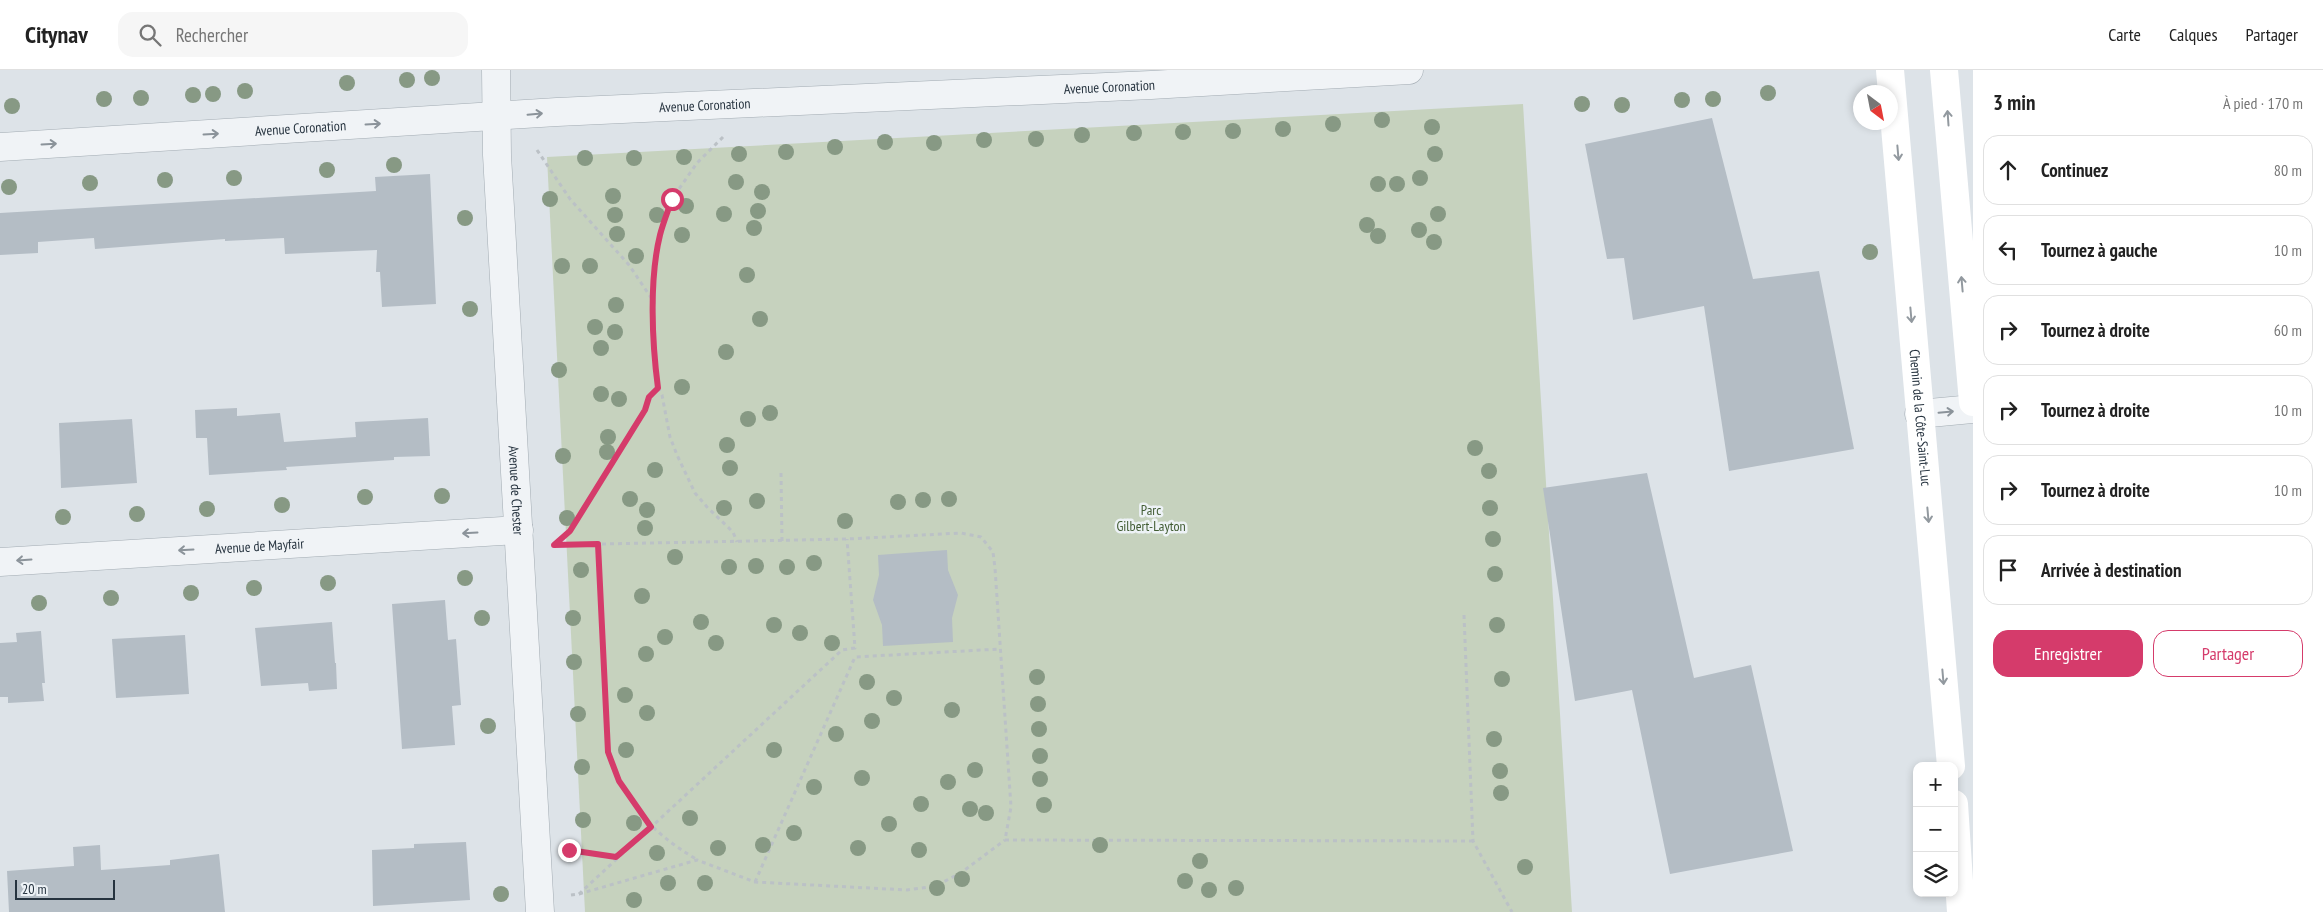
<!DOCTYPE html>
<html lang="fr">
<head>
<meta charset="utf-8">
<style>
  body { margin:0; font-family:"PT Sans Narrow",sans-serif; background:#f6f6f6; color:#222 }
  .controls { position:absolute; right:15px; bottom:15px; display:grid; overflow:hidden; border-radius:10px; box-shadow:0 2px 8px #0003 }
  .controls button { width:45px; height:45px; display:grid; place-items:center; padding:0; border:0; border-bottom:1px solid #e0e0e0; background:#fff; color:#222; font:25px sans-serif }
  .compass { position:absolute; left:1853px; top:15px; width:45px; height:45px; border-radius:50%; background:#fff; box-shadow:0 2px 8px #0003; rotate:148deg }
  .scale { position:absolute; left:15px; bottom:12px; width:100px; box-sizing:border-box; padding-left:5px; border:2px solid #26333f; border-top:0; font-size:14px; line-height:18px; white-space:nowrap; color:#26333f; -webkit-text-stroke:4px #edf2f6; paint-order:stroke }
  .stop { position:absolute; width:15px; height:15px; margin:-11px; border:4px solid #d53b6b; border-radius:50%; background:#fff }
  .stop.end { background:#d53b6b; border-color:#fff; box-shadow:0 1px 5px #0008 }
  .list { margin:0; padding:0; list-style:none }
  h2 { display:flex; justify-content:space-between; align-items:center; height:65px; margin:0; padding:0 20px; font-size:21px }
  h2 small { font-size:16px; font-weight:400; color:#767676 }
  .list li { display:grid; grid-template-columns:32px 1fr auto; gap:15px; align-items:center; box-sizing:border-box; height:70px; margin:0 10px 10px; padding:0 10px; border:1px solid #e0e0e0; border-radius:15px }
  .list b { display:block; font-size:19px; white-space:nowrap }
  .list em { font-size:16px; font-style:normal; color:#767676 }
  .actions { display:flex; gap:10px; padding:15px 20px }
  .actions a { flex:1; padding:11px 0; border:1px solid #d53b6b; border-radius:15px; text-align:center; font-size:18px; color:#d53b6b }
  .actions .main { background:#d53b6b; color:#fff }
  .icon { flex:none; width:28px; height:28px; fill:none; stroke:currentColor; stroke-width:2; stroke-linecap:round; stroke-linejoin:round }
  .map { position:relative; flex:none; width:1973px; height:842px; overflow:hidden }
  header { display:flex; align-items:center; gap:30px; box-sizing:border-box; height:70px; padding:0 25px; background:#fff; border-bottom:1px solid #e0e0e0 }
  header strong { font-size:24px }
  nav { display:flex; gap:28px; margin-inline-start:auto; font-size:18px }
  .search { width:350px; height:45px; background:#f6f6f6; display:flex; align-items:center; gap:12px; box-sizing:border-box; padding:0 18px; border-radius:15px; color:#767676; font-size:19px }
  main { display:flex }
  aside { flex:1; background:#fff }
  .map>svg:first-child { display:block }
  .green { fill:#c6d2be }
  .building { fill:#b4bdc5 }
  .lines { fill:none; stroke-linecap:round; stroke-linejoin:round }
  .street-casing { stroke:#a2abb2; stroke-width:29 }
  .path { stroke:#bbc1c6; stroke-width:3; stroke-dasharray:4 4; stroke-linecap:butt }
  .street { stroke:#f0f3f6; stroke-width:28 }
  .secondary { stroke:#fff; stroke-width:28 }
  .tree { fill:#879984 }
  .oneway { stroke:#8b939a }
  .oneway2 { stroke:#92999f }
  .route { stroke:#d53b6b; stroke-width:6 }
  .labels { text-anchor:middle; stroke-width:5; stroke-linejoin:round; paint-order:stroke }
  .street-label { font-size:14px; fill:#26333f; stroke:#edf2f6 }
  .park-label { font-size:14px; fill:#415c33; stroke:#edf2f6 }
</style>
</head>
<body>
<header>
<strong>Citynav</strong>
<div class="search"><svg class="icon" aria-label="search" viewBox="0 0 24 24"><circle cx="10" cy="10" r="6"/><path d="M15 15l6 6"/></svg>Rechercher</div>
<nav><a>Carte</a><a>Calques</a><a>Partager</a></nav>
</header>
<main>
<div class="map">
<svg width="1973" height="842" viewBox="0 0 1973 842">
  <rect width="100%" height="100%" fill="#dde3e8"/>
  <polygon class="green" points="1523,34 1572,842 585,842 547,87"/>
  <g class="building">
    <polygon points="1712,48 1753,209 1819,201 1854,379 1729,401 1704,236 1633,250 1624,188 1607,189 1585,74"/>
    <polygon points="430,104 436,234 382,237 380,202 376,202 377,180 285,184 284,168 225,171 225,169 95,179 94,168 38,172 38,183 0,185 0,143 376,121 375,107"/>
    <polygon points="237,338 237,346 280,343 284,372 356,367 355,352 428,348 430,386 394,387 394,390 286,397 287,400 209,405 207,368 196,368 195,340"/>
    <polygon points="132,349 137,413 61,418 59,353"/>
    <polygon points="1647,403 1694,608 1751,595 1793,781 1670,804 1632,620 1575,631 1543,418"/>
    <polygon points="947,480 948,500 958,525 952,548 953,572 883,576 882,555 873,530 879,505 878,485"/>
    <polygon points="445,530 448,570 456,569 461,635 452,636 455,675 402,679 392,534"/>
    <polygon points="332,552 335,593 336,593 337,619 309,621 308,613 261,616 255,558"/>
    <polygon points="41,561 45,613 42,613 44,631 8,633 8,627 0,627 0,573 17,572 16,563"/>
    <polygon points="185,565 189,624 116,628 112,569"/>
    <polygon points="466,772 470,830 373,836 372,780 414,778 414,774"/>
    <polygon points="100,775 101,800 170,795 170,790 219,784 225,842 9,842 7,801 74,796 73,777"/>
  </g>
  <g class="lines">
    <defs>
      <g id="street">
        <path id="s1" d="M496 0 497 85 540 842"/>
        <path id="s2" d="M0 77 557 42 1151 15 1409 0"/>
        <polyline points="1919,344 1973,339"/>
        <path id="s3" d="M0 492 519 460"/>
      </g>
    </defs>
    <use href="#street" class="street-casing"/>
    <g class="path">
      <polyline points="723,67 697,93 672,129 660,165 655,199 653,279 658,318 662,325 670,367 677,385 695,423 707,437 733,462 737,472"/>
      <polyline points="537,80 570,129 629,195 654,232"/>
      <polyline points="781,403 782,471"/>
      <polyline points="554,474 570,461 645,340 649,327 658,318"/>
      <polyline points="554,475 847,469 961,463 981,467 993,482 995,498 1011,737 1005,770 1473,771"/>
      <path d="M597 475 608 682C627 734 649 761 696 789"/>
      <polyline points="1464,545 1473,771 1512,842"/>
      <polyline points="569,780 616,787"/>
      <polyline points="755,812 855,587 1000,579"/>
      <polyline points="579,824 697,790 755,812 907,820 936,816 962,802 1005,770"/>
      <polyline points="571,825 579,824 842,580 855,578 847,469"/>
    </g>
    <use href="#street" class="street"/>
    <g class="secondary">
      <path id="s4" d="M1890 0 1951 696"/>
      <polyline points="1944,0 1973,332"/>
      <polyline points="1954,734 1961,842"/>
    </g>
  </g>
  <g class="tree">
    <circle cx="432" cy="8" r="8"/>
    <circle cx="407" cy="10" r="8"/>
    <circle cx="347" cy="13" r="8"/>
    <circle cx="245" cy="21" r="8"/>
    <circle cx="1768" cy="23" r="8"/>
    <circle cx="213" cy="24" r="8"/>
    <circle cx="193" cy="25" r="8"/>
    <circle cx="141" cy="28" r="8"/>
    <circle cx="104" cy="29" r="8"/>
    <circle cx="1713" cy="29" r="8"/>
    <circle cx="1682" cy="30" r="8"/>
    <circle cx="1582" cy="34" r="8"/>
    <circle cx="1622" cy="35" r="8"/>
    <circle cx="12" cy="36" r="8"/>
    <circle cx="1382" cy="50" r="8"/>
    <circle cx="1333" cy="54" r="8"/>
    <circle cx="1432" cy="57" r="8"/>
    <circle cx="1283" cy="59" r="8"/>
    <circle cx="1233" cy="61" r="8"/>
    <circle cx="1183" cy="62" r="8"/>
    <circle cx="1134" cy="63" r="8"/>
    <circle cx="1082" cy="65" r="8"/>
    <circle cx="1036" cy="69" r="8"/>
    <circle cx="984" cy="70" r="8"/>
    <circle cx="885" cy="72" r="8"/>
    <circle cx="934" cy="73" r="8"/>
    <circle cx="835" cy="77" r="8"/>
    <circle cx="786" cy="82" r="8"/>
    <circle cx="739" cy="84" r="8"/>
    <circle cx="1435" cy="84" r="8"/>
    <circle cx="684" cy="87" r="8"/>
    <circle cx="585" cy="88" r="8"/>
    <circle cx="634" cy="88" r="8"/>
    <circle cx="394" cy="95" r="8"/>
    <circle cx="327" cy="100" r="8"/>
    <circle cx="234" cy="108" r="8"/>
    <circle cx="1420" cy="108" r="8"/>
    <circle cx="165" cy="110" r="8"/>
    <circle cx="736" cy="112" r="8"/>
    <circle cx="90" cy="113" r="8"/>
    <circle cx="1378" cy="114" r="8"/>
    <circle cx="1397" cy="114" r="8"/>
    <circle cx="9" cy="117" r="8"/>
    <circle cx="762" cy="122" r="8"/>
    <circle cx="613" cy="126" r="8"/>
    <circle cx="550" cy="129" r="8"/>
    <circle cx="686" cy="136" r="8"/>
    <circle cx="758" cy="141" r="8"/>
    <circle cx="724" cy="144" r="8"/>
    <circle cx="1438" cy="144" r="8"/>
    <circle cx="615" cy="145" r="8"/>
    <circle cx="657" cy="145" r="8"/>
    <circle cx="465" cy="148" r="8"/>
    <circle cx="1367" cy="155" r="8"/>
    <circle cx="754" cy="158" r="8"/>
    <circle cx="1419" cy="160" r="8"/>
    <circle cx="617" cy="164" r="8"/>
    <circle cx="682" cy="165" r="8"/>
    <circle cx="1378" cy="166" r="8"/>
    <circle cx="1434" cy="172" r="8"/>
    <circle cx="1870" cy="182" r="8"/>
    <circle cx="636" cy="186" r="8"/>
    <circle cx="562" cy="196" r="8"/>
    <circle cx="590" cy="196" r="8"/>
    <circle cx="747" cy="205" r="8"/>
    <circle cx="616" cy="235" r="8"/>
    <circle cx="470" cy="239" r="8"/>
    <circle cx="760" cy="249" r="8"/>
    <circle cx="595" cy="257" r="8"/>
    <circle cx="615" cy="262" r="8"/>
    <circle cx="601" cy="278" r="8"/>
    <circle cx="726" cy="282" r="8"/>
    <circle cx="559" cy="300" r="8"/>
    <circle cx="682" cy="317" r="8"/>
    <circle cx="601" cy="324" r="8"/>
    <circle cx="619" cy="329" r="8"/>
    <circle cx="770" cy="343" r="8"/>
    <circle cx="748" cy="349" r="8"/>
    <circle cx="608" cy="367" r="8"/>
    <circle cx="727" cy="375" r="8"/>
    <circle cx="1475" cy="378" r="8"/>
    <circle cx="607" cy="382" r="8"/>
    <circle cx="563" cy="386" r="8"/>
    <circle cx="730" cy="398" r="8"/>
    <circle cx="655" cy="400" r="8"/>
    <circle cx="1489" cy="401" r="8"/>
    <circle cx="442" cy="426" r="8"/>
    <circle cx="365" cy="427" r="8"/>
    <circle cx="630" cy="429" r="8"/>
    <circle cx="949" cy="429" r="8"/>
    <circle cx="923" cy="430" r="8"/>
    <circle cx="757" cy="431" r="8"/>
    <circle cx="898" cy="432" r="8"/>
    <circle cx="282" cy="435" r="8"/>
    <circle cx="724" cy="438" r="8"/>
    <circle cx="1490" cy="438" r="8"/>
    <circle cx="207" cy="439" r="8"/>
    <circle cx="647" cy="440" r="8"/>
    <circle cx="137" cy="444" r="8"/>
    <circle cx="63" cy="447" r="8"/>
    <circle cx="567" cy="448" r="8"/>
    <circle cx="845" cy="451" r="8"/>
    <circle cx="645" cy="458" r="8"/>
    <circle cx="1493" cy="469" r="8"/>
    <circle cx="675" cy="487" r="8"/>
    <circle cx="814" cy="493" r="8"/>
    <circle cx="756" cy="496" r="8"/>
    <circle cx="729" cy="497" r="8"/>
    <circle cx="787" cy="497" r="8"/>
    <circle cx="581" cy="500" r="8"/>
    <circle cx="1495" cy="504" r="8"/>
    <circle cx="465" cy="508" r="8"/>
    <circle cx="328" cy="513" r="8"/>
    <circle cx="254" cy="518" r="8"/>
    <circle cx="191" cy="523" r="8"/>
    <circle cx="642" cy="526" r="8"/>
    <circle cx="111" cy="528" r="8"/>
    <circle cx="39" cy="533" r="8"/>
    <circle cx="482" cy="548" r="8"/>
    <circle cx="573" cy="548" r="8"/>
    <circle cx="701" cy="552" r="8"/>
    <circle cx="774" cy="555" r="8"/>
    <circle cx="1497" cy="555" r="8"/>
    <circle cx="800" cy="563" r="8"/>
    <circle cx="665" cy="567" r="8"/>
    <circle cx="716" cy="573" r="8"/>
    <circle cx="832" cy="573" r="8"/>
    <circle cx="646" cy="584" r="8"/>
    <circle cx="574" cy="592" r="8"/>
    <circle cx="1037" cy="607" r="8"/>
    <circle cx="1502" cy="609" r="8"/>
    <circle cx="867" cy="612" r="8"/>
    <circle cx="625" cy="625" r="8"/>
    <circle cx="894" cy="628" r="8"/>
    <circle cx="1038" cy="634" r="8"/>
    <circle cx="952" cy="640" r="8"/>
    <circle cx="647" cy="643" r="8"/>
    <circle cx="578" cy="644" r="8"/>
    <circle cx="872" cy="651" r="8"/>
    <circle cx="488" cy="656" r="8"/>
    <circle cx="1039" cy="659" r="8"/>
    <circle cx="836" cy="664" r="8"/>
    <circle cx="1494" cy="669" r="8"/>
    <circle cx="626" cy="680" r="8"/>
    <circle cx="774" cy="680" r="8"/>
    <circle cx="1040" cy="686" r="8"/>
    <circle cx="582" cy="697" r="8"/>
    <circle cx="975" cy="700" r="8"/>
    <circle cx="1500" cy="701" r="8"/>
    <circle cx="862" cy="708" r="8"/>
    <circle cx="1040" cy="709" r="8"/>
    <circle cx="948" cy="712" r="8"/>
    <circle cx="814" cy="717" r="8"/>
    <circle cx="1501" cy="723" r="8"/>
    <circle cx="921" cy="734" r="8"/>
    <circle cx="1044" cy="735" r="8"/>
    <circle cx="970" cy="739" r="8"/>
    <circle cx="986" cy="743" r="8"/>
    <circle cx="690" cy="748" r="8"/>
    <circle cx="583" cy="750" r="8"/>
    <circle cx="634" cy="753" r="8"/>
    <circle cx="889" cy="754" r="8"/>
    <circle cx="794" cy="763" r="8"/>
    <circle cx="763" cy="775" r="8"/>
    <circle cx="1100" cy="775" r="8"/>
    <circle cx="718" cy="778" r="8"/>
    <circle cx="858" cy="778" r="8"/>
    <circle cx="919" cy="780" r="8"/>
    <circle cx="657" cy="783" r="8"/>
    <circle cx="1200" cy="791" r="8"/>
    <circle cx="1525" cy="797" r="8"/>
    <circle cx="962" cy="809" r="8"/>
    <circle cx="1185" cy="811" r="8"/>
    <circle cx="668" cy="813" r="8"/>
    <circle cx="705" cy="813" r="8"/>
    <circle cx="937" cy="818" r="8"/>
    <circle cx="1236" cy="818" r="8"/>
    <circle cx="1209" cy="820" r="8"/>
    <circle cx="501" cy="824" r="8"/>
    <circle cx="634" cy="830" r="8"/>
  </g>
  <defs><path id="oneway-shaft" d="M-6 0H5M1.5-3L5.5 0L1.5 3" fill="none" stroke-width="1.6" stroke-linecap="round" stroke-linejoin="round" transform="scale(1.25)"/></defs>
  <g class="oneway">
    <use href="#oneway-shaft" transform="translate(535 44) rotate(-5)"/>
    <use href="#oneway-shaft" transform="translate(373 54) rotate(-3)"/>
    <use href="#oneway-shaft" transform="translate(211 64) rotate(-3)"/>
    <use href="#oneway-shaft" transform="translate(49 74) rotate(-3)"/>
    <use href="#oneway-shaft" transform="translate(1946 342) rotate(-5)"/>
    <use href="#oneway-shaft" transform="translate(470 463) rotate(177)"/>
    <use href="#oneway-shaft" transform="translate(186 480) rotate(177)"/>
    <use href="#oneway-shaft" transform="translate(24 490) rotate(176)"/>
  </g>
  <g class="oneway2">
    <use href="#oneway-shaft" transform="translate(1948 48) rotate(-94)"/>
    <use href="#oneway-shaft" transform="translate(1898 83) rotate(85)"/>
    <use href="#oneway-shaft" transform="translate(1962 214) rotate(-95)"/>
    <use href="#oneway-shaft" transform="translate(1911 245) rotate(85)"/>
    <use href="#oneway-shaft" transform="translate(1928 445) rotate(85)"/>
    <use href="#oneway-shaft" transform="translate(1943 607) rotate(85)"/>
  </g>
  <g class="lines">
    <path class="route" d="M569 780 616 787 651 757 619 711 608 682 598 474 554 475 570 461 645 340 649 327 658 318C652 272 649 210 660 165 663 153 668 141 672 129"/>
  </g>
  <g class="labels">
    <g class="street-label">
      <text dy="5" stroke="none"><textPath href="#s2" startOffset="1111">Avenue Coronation</textPath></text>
      <text dy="5" stroke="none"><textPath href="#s2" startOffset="706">Avenue Coronation</textPath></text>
      <text dy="5" stroke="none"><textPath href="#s2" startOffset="301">Avenue Coronation</textPath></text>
      <text dy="5" stroke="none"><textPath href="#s4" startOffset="349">Chemin de la Côte-Saint-Luc</textPath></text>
      <text dy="5" stroke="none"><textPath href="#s1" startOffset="421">Avenue de Chester</textPath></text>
      <text dy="5" stroke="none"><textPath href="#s3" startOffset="260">Avenue de Mayfair</textPath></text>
    </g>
    <g class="park-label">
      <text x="1151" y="445">Parc<tspan x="1151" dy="16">Gilbert-Layton</tspan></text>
    </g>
  </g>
</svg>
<div class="controls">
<button>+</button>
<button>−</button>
<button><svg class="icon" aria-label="layers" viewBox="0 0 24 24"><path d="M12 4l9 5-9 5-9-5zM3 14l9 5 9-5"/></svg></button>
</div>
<svg class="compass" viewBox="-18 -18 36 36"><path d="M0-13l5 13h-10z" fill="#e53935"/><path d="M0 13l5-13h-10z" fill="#767676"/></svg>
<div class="scale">20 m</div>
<div class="stop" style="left:672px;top:129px"></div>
<div class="stop end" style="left:569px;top:780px"></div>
</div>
<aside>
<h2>3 min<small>À pied · 170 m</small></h2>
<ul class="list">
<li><svg class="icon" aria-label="ahead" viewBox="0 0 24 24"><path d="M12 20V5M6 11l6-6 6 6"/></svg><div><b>Continuez</b></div><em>80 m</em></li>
<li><svg class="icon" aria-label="left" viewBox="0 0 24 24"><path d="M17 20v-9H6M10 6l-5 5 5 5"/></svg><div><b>Tournez à gauche</b></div><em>10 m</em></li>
<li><svg class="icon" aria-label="right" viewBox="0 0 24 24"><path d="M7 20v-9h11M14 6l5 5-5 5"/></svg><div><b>Tournez à droite</b></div><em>60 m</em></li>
<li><svg class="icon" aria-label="right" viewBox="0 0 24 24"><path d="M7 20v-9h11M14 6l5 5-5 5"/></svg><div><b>Tournez à droite</b></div><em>10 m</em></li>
<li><svg class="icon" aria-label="right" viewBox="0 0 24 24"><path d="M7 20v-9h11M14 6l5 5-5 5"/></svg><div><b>Tournez à droite</b></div><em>10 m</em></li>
<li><svg class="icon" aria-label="arrive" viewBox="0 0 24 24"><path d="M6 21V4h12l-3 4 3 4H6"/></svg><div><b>Arrivée à destination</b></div></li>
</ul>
<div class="actions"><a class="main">Enregistrer</a><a>Partager</a></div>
</aside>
</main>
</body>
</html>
